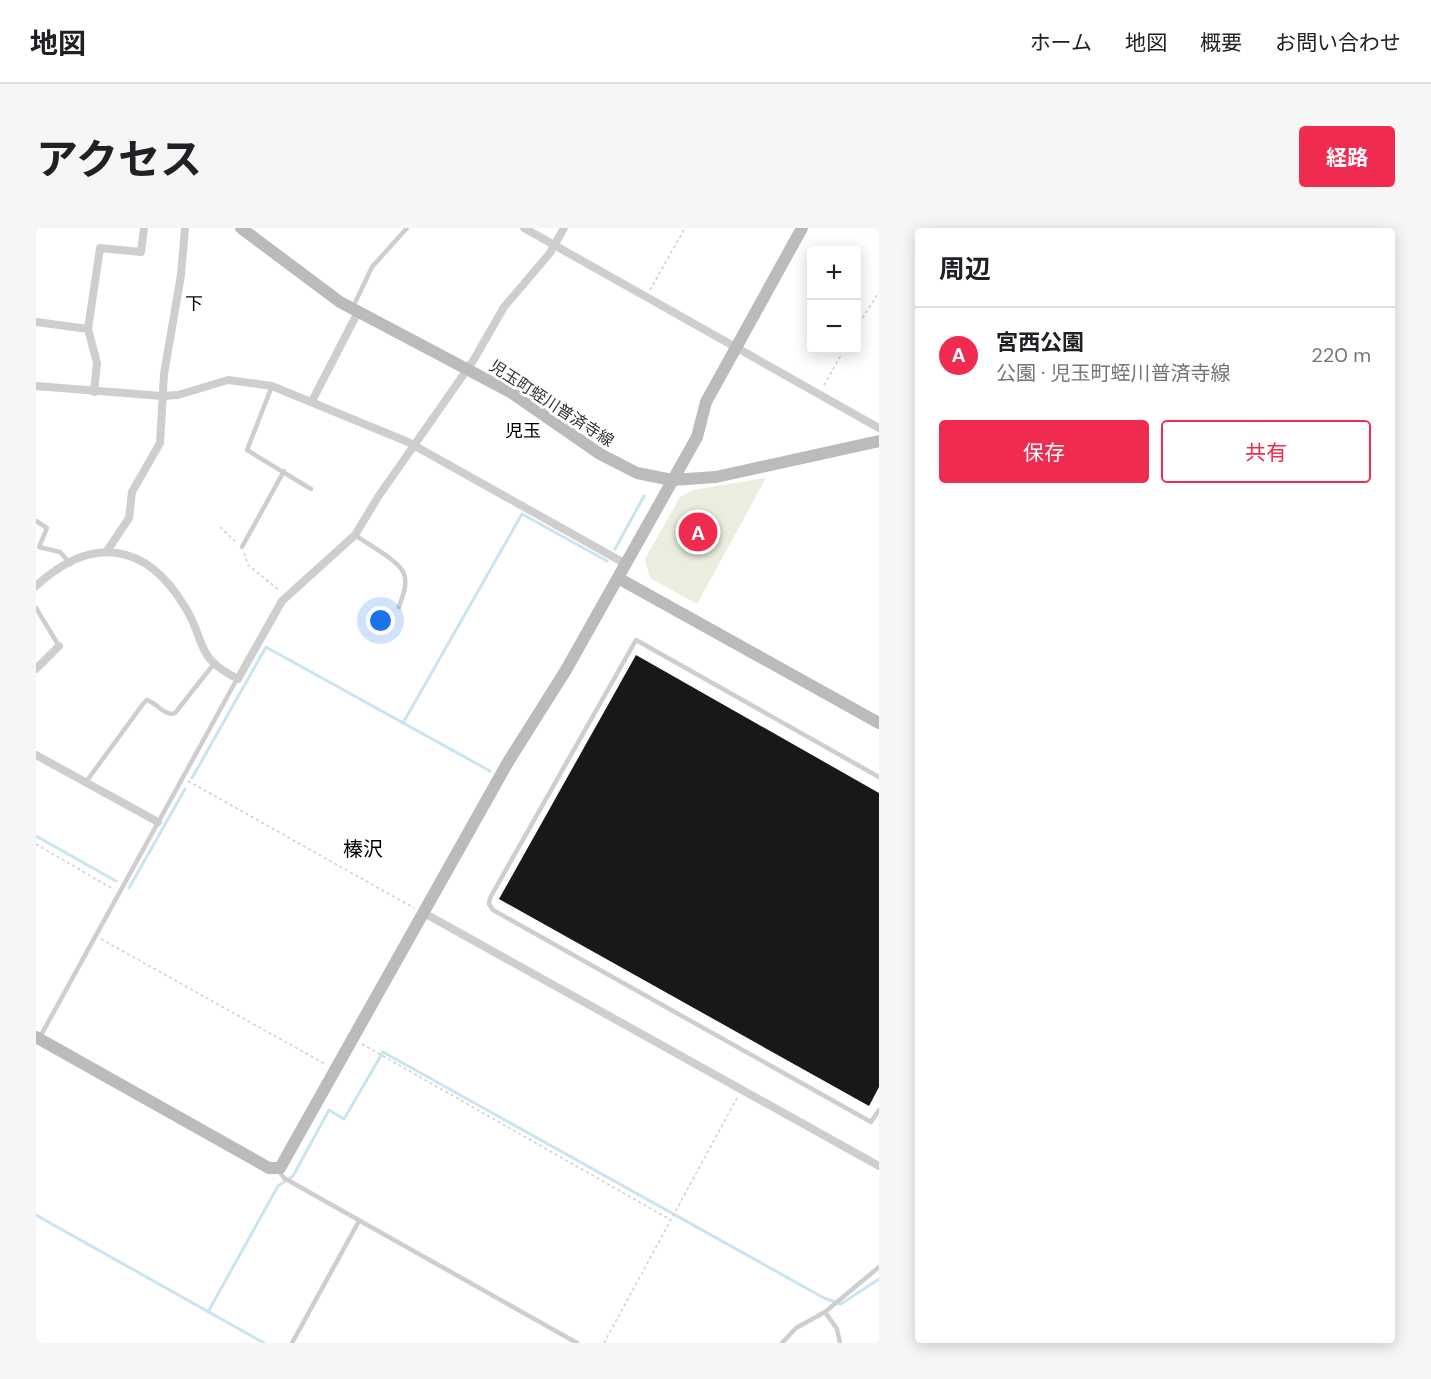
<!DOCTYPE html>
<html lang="ja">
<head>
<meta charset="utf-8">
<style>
  body { margin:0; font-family:"DM Sans","Noto Sans JP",sans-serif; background:#f6f6f6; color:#202124 }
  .controls { position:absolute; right:18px; top:18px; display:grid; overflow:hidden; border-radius:6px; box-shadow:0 3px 15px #0003 }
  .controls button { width:54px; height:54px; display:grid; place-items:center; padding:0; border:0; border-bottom:2px solid #e0e0e0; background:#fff; color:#202124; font:30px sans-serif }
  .you { position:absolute; left:345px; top:393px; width:21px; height:21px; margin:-15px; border:4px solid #fff; border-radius:50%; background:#1a73e8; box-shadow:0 0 0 9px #1a73e833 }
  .badge { display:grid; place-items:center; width:39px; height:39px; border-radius:50%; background:#f02b50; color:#fff; font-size:20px; font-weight:700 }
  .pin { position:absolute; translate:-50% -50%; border:3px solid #fff; box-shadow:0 2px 6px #0006 }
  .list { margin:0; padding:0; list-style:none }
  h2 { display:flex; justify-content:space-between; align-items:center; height:78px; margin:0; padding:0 24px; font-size:26px }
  h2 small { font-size:20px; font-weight:400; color:#757577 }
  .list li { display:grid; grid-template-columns:39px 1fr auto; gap:18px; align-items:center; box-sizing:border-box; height:96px; padding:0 24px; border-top:2px solid #e0e0e0 }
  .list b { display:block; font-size:22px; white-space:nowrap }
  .list p { margin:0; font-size:20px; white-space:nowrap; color:#757577 }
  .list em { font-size:20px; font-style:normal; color:#757577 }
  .actions { display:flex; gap:12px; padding:18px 24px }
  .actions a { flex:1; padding:14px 0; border:2px solid #f02b50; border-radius:6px; text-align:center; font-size:21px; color:#f02b50 }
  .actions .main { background:#f02b50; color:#fff }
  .map { position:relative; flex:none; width:843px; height:1115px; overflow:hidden; border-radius:6px }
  header { display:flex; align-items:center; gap:36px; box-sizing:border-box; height:84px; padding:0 30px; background:#fff; border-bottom:2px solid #e0e0e0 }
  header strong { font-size:28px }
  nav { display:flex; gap:33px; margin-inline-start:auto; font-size:21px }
  .intro { display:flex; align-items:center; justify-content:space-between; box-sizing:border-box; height:144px; padding:0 36px }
  h1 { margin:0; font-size:42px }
  .button { padding:15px 27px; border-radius:6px; background:#f02b50; color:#fff; font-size:21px; font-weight:700 }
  main { display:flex; gap:36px; padding:0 36px }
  aside { flex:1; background:#fff; border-radius:6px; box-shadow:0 3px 15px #0003 }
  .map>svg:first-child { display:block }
  .green { fill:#e9eedf }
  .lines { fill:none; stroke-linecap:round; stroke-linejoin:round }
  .stream { stroke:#cae5ef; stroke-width:3 }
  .building { fill:#181818 }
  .path { stroke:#cecece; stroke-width:1.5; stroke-dasharray:3 3; stroke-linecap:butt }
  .lane { stroke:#cecece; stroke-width:4.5 }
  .street { stroke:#cecece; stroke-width:8 }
  .secondary { stroke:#bbb; stroke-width:12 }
  .labels { text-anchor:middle; stroke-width:6; stroke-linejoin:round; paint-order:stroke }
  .street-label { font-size:16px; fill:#313131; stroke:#fff }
  .neighbourhood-label { font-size:18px; fill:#000; stroke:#fff }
  .quarter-label { font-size:20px; fill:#000; stroke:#fff }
</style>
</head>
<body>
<header>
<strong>地図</strong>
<nav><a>ホーム</a><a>地図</a><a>概要</a><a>お問い合わせ</a></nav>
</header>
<div class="intro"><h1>アクセス</h1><a class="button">経路</a></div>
<main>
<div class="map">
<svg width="843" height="1115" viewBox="0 0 843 1115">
  <rect width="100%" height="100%" fill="#fff"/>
  <polygon class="green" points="730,250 661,376 614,350 609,331 644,269 657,262"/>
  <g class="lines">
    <g class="stream">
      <polyline points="579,321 608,268"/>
      <polyline points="367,495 486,286 571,333"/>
      <polyline points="156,550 230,419 454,543"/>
      <polyline points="0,608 80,653"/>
      <polyline points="93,660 149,561"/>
      <polyline points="0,987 228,1115"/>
      <polyline points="172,1084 242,958 257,948 293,882 308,891 347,824 788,1070 805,1076 843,1051"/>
    </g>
  </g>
  <polygon class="building" points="600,427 843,565 843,859 833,878 463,671"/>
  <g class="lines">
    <g class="path">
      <polyline points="614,62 649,0"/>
      <polyline points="820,100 843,64"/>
      <polyline points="788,157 808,122"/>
      <polyline points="184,299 200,314"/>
      <polyline points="208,325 212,337 243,362"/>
      <polyline points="152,553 378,680"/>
      <polyline points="0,616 77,661"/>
      <polyline points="65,711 289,836"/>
      <polyline points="326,816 635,992"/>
      <polyline points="568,1115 701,870"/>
    </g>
    <g class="lane">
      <polyline points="317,79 336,39 371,0"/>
      <polyline points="236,158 211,222 275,261"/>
      <polyline points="0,293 11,300 3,319 24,324 35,336"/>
      <path d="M319 307C331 316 364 333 368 346 372 357 366 369 363 379"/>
      <polyline points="206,319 248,243"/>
      <polyline points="0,380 23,418"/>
      <polyline points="843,549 600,412 454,670 453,676 457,682 835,894 843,882"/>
      <path d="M50 554 107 476 111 472C121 475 129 489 139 485L177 437"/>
      <polyline points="4,809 201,451"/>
      <polyline points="243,943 248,950 541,1115"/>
      <polyline points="789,1084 801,1101 804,1115"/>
      <polyline points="256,1115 323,993"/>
      <polyline points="746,1115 760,1100 789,1084 843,1039"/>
    </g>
    <g class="street">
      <polyline points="488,0 843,200"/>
      <polyline points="0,94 52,101 61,135 58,164"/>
      <polyline points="52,101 64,20 105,24 108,0"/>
      <polyline points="0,158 126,168 142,167 192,152 236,158 372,214 590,336"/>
      <polyline points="276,173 322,84"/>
      <polyline points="71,323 93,290 96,264 124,215 128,146 145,47 149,0"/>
      <path d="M0 358C56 307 110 314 149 379 171 415 158 429 202 451L246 373 319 307 342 269 437 133 468 79 514 25 528 0"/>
      <polyline points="0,441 23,418"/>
      <polyline points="0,527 122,594"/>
      <polyline points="388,685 843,938"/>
    </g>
    <g class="secondary">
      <polyline points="205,0 304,74 476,165 564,226 601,245 636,252 680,249 843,213"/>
      <polyline points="582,350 843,495"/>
      <polyline points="0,809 233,940 244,940 472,534 530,442 661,209 670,174 766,0"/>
    </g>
  </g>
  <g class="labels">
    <g class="street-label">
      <text transform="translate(516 175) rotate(33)" y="6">児玉町蛭川普済寺線</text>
    </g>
    <g class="neighbourhood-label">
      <text x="158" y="82">下</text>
      <text x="487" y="209">児玉</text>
    </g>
    <g class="quarter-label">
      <text x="327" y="628">榛沢</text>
    </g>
  </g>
</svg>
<div class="controls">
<button>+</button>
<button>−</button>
</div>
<div class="you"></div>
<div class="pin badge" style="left:662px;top:304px">A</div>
</div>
<aside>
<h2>周辺<small></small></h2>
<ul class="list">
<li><span class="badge">A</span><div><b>宮西公園</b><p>公園 · 児玉町蛭川普済寺線</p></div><em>220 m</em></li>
</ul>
<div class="actions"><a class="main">保存</a><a>共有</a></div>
</aside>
</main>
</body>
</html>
